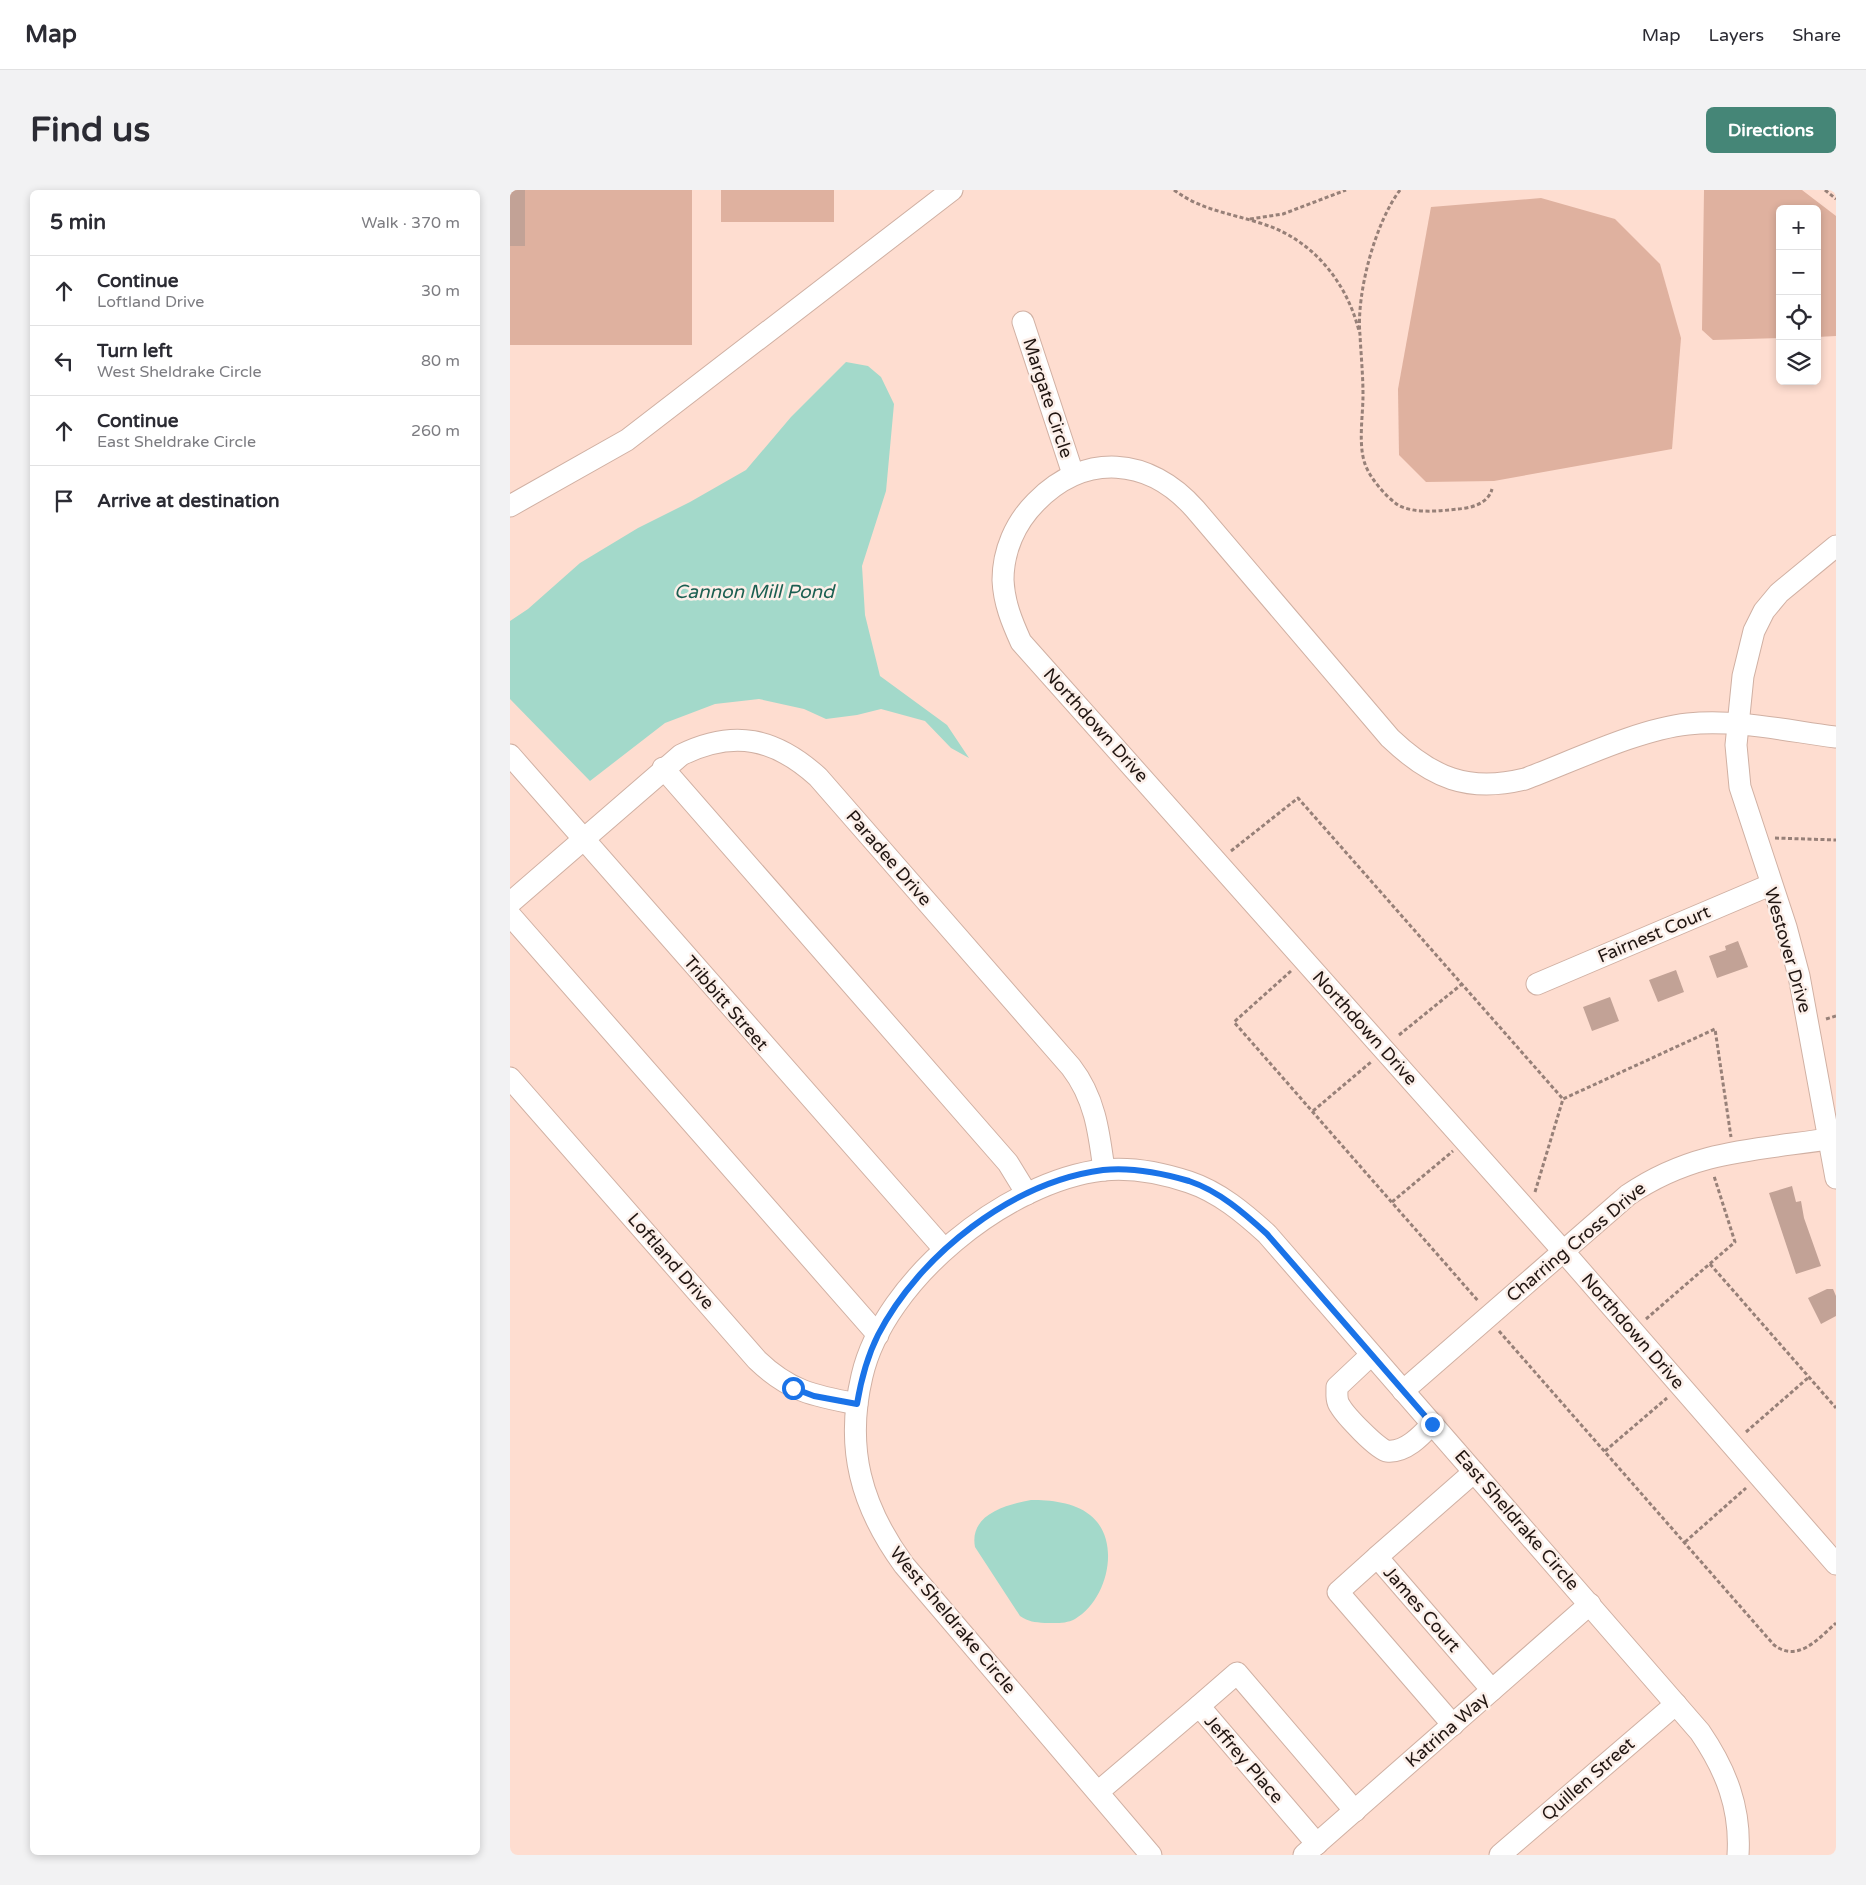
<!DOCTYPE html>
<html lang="en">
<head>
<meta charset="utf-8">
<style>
  body { margin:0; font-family:"Varela Round",sans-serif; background:#f2f2f3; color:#2b2b33 }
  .controls { position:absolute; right:15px; top:15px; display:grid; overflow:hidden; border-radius:8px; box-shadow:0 2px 8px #0003 }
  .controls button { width:45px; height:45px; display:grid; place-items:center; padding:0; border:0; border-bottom:1px solid #e1e1e2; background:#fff; color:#2b2b33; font:25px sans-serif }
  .stop { position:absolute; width:15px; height:15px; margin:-11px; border:4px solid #1a73e8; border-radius:50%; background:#fff }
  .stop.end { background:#1a73e8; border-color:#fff; box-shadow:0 1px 5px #0008 }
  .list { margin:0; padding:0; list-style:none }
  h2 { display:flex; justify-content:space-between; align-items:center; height:65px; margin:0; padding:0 20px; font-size:21px }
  h2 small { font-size:16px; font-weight:400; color:#7c7c81 }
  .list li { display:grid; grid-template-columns:32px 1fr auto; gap:15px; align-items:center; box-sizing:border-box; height:70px; padding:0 20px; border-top:1px solid #e1e1e2 }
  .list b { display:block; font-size:19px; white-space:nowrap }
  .list p { margin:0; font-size:16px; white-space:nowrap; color:#7c7c81 }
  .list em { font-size:16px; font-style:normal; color:#7c7c81 }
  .icon { flex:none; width:28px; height:28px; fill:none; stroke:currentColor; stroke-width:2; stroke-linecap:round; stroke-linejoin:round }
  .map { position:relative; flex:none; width:1326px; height:1665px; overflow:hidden; border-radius:8px }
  header { display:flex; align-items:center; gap:30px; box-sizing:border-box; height:70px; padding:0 25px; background:#fff; border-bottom:1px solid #e1e1e2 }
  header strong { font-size:24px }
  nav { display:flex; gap:28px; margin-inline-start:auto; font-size:18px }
  .intro { display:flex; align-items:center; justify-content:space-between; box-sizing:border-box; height:120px; padding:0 30px }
  h1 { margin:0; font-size:35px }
  .button { padding:12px 22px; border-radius:8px; background:#458677; color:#fff; font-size:18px; font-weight:700 }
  main { display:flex; gap:30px; padding:0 30px }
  aside { flex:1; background:#fff; border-radius:8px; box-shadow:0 2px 8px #0003 }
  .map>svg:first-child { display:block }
  .green { fill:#dfb19f }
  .water { fill:#a3d9ca }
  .building { fill:#c2a296 }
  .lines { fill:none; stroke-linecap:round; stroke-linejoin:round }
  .minor-casing { stroke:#d0b0a3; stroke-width:23 }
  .path { stroke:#978078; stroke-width:3; stroke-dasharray:4 2.5; stroke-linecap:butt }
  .minor { stroke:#fff; stroke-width:21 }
  .route { stroke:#1a73e8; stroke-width:6 }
  .labels { text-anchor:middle; stroke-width:5; stroke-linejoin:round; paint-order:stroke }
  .street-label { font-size:18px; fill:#211612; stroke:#fcefe9 }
  .water-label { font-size:19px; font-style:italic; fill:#1b5f51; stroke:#fcefe9 }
</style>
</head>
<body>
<header>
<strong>Map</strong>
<nav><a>Map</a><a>Layers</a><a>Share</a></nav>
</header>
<div class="intro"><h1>Find us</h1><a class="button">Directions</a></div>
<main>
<aside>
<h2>5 min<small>Walk · 370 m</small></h2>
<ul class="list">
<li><svg class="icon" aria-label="ahead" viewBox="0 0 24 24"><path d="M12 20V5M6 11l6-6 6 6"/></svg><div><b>Continue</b><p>Loftland Drive</p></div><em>30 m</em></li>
<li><svg class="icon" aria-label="left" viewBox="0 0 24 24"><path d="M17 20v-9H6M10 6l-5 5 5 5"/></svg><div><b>Turn left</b><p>West Sheldrake Circle</p></div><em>80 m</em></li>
<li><svg class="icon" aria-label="ahead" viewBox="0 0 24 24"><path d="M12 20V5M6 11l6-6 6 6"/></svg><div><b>Continue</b><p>East Sheldrake Circle</p></div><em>260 m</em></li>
<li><svg class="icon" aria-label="arrive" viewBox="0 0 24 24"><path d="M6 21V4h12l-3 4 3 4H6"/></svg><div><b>Arrive at destination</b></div></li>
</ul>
</aside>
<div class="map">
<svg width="1326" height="1665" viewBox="0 0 1326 1665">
  <rect width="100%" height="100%" fill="#feddd0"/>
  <g class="green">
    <rect x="0" y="0" width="182" height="155"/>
    <rect x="211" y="0" width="113" height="32"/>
    <polygon points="1194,0 1292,0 1326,26 1326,146 1307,147 1307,19 1270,19 1270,148 1203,150 1192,140"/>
    <polygon points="1031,8 1105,29 1150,74 1171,148 1162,259 984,291 916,292 889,265 888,199 921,17"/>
  </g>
  <g class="water">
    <polygon points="336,172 358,176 371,187 384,214 376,301 352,376 355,425 370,486 437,535 459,568 441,558 415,531 371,519 347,525 316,529 294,519 249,509 205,514 155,533 80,591 0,509 0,431 18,419 70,373 128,338 180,312 236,280 281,227"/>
    <path d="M521 1310C540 1310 564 1312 580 1325 612 1350 598 1410 565 1429 556 1434 545 1433 535 1433 524 1432 519 1432 510 1426L465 1357C459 1325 495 1315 521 1310Z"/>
  </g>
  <g class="building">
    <rect x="0" y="0" width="15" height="56"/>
    <polygon points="1228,751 1238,777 1207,788 1199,766 1216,760 1215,756"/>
    <polygon points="1166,780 1174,802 1148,812 1139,790"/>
    <polygon points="1100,807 1109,831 1082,841 1073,817"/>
    <polygon points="1282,996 1286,1012 1291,1011 1294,1028 1311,1076 1286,1084 1259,1003"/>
    <polygon points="1317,1099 1323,1099 1326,1106 1326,1126 1311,1134 1298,1108"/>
  </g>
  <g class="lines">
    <defs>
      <g id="minor">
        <polyline points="513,132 563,284"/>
        <polyline points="0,316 117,250 442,0"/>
        <polyline points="1326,356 1269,403 1254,421 1244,441 1233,486 1226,555 1230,597 1276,737 1289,786 1326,988"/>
        <path d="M1326 547C1278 541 1227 529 1178 534 1129 539 1063 571 1015 589 958 603 922 588 880 548L685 319C639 267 575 262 526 312 505 333 493 361 493 390 494 413 502 432 511 452L1054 1062 1326 1374"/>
        <polyline points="0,565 434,1059"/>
        <polyline points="153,578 498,973 517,1004"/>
        <path d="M0 713 171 565C224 539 265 548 308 587L561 877C585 908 589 942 594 980"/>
        <polyline points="0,725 368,1145"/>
        <polyline points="1027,794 1260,695"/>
        <path d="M0 888 247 1170C279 1201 304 1206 347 1214"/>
        <path d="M861 1165 827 1197C827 1203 826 1211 830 1216 835 1225 868 1260 877 1261 895 1263 911 1246 922 1234"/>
        <path d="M893 1201 1118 1005C1185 959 1248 960 1326 948"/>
        <polyline points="964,1282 867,1367 982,1500"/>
        <polyline points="867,1367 828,1402 943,1535"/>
        <polyline points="689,1516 727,1483 845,1621"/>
        <polyline points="588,1602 689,1516 807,1654"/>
        <path d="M641 1665 394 1375C351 1316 335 1258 352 1186 374 1090 497 991 593 980 622 977 652 983 679 992 709 1002 734 1023 757 1044L1190 1542C1216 1580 1231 1618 1228 1665"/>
        <polyline points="794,1665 1080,1414"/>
        <polyline points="990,1665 1166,1514"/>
      </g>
    </defs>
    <use href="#minor" class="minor-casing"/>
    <g class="path">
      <path d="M664 0C691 20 719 23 750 33 801 48 836 90 849 141"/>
      <path d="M890 0C865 33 846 104 850 145 851 165 853 185 853 205 853 226 848 254 855 274 860 288 875 306 888 315 904 324 931 321 948 319 961 318 978 314 982 299"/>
      <polyline points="1315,0 1326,9"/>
      <polyline points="740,29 773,24 836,0"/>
      <polyline points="1265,648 1326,650"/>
      <polyline points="721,661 788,608 1053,909"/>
      <polyline points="781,781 724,832 969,1112"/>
      <polyline points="1316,829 1326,826"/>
      <polyline points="889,845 952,794"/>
      <polyline points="803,921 861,872"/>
      <polyline points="1025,1002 1053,909 1205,839 1221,947"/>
      <polyline points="882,1012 943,961"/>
      <polyline points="1200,1074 1326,1218"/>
      <polyline points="1136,1129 1225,1052 1204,986"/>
      <path d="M989 1141 1264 1455C1288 1473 1308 1449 1326 1433"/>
      <polyline points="1236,1242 1299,1187"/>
      <polyline points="1095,1261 1157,1208"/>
      <polyline points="1175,1352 1236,1298"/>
    </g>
    <use href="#minor" class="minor"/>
  </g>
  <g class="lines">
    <path class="route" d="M283 1198 304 1206 347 1214C351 1190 357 1167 368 1145 409 1065 502 992 593 980 621 977 652 983 679 991 709 1001 734 1023 757 1044L922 1234"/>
  </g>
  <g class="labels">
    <g class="street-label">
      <text transform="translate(538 208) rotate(72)" y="6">Margate Circle</text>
      <text transform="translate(586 535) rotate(48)" y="6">Northdown Drive</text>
      <text transform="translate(379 668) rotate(49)" y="6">Paradee Drive</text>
      <text transform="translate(1144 744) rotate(-23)" y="6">Fairnest Court</text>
      <text transform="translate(1278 760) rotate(74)" y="6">Westover Drive</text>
      <text transform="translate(216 813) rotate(49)" y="6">Tribbitt Street</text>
      <text transform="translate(855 838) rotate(48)" y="6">Northdown Drive</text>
      <text transform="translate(1066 1052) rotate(-40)" y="6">Charring Cross Drive</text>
      <text transform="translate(161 1071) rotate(49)" y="6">Loftland Drive</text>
      <text transform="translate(1123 1141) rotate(49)" y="6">Northdown Drive</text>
      <text transform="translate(1007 1330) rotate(49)" y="6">East Sheldrake Circle</text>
      <text transform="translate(912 1419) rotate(49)" y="6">James Court</text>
      <text transform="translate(443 1430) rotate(50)" y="6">West Sheldrake Circle</text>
      <text transform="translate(937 1540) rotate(-41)" y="6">Katrina Way</text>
      <text transform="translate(734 1569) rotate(49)" y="6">Jeffrey Place</text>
      <text transform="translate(1078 1589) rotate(-41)" y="6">Quillen Street</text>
    </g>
    <g class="water-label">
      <text x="244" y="408">Cannon Mill Pond</text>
    </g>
  </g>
</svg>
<div class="controls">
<button>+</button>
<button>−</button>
<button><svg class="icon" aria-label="locate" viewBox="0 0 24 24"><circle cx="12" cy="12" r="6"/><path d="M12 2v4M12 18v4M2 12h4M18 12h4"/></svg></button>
<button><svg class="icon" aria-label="layers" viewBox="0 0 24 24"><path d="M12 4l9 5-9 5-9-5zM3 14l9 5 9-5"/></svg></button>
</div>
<div class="stop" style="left:283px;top:1198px"></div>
<div class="stop end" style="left:922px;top:1234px"></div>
</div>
</main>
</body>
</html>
